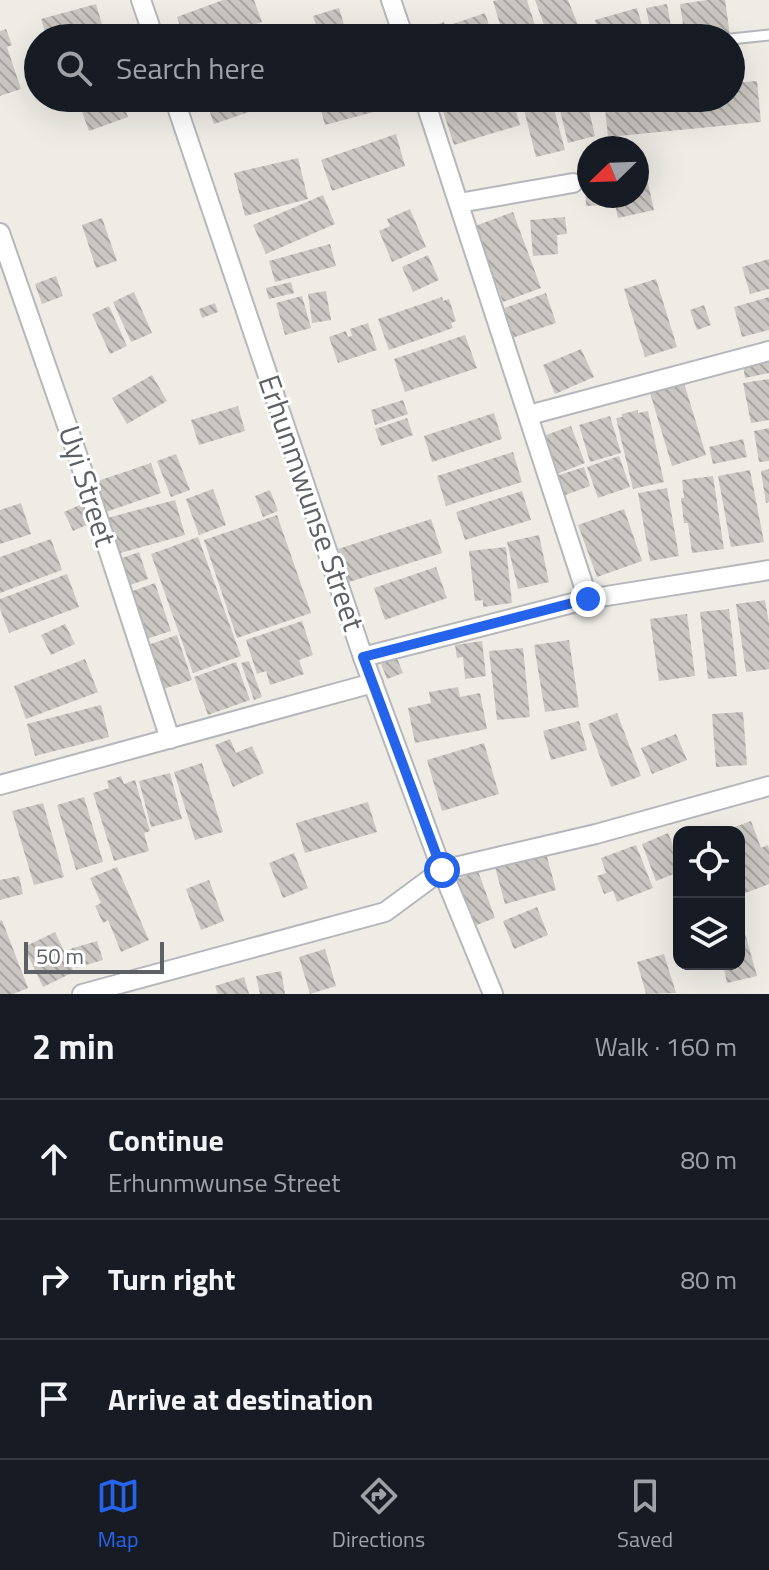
<!DOCTYPE html>
<html lang="en">
<head>
<meta charset="utf-8">
<style>
  body { margin:0; font-family:"Titillium Web",sans-serif; background:#20242c; color:#f1f3f6 }
  .controls { position:absolute; right:24px; bottom:24px; display:grid; overflow:hidden; border-radius:16px; box-shadow:0 8px 32px #0002 }
  .controls button { width:72px; height:72px; display:grid; place-items:center; padding:0; border:0; border-bottom:2px solid #363941; background:#171b24; color:#f1f3f6; font:40px sans-serif }
  .compass { position:absolute; left:577px; top:136px; width:72px; height:72px; border-radius:50%; background:#171b24; box-shadow:0 8px 32px #0002; rotate:247deg }
  .scale { position:absolute; left:24px; bottom:20px; width:140px; box-sizing:border-box; padding-left:8px; border:4px solid #5d6065; border-top:0; font-size:22px; line-height:28px; white-space:nowrap; color:#5d6065; -webkit-text-stroke:6px #fff; paint-order:stroke }
  .stop { position:absolute; width:24px; height:24px; margin:-18px; border:6px solid #2563eb; border-radius:50%; background:#fff }
  .stop.end { background:#2563eb; border-color:#fff; box-shadow:0 2px 8px #0008 }
  .list { margin:0; padding:0; list-style:none }
  h2 { display:flex; justify-content:space-between; align-items:center; height:104px; margin:0; padding:0 32px; font-size:34px }
  h2 small { font-size:26px; font-weight:400; color:#9ea1a6 }
  .list li { display:grid; grid-template-columns:52px 1fr auto; gap:24px; align-items:center; box-sizing:border-box; height:120px; padding:0 32px; border-top:2px solid #363941 }
  .list b { display:block; font-size:30px; white-space:nowrap }
  .list p { margin:0; font-size:26px; white-space:nowrap; color:#9ea1a6 }
  .list em { font-size:26px; font-style:normal; color:#9ea1a6 }
  .icon { flex:none; width:44px; height:44px; fill:none; stroke:currentColor; stroke-width:2; stroke-linecap:round; stroke-linejoin:round }
  .map { position:relative; flex:none; width:769px; height:994px; overflow:hidden }
  .search { position:absolute; background:#171b24; box-shadow:0 8px 32px #0002; left:24px; right:24px; top:24px; height:88px; display:flex; align-items:center; gap:20px; box-sizing:border-box; padding:0 28px; border-radius:44px; color:#9ea1a6; font-size:30px }
  .sheet { height:464px; background:#171b24 }
  nav { display:flex; justify-content:space-around; align-items:center; box-sizing:border-box; height:112px; border-top:2px solid #363941; background:#171b24; font-size:22px; color:#9ea1a6 }
  nav a { display:grid; justify-items:center; gap:4px }
  nav .on { color:#2563eb }
  .map>svg:first-child { display:block }
  .building { fill:url(#building-back-hatch) }
  .lines { fill:none; stroke-linecap:round; stroke-linejoin:round }
  .lane-casing { stroke:#b6b7bb; stroke-width:13 }
  .street-casing { stroke:#b6b7bb; stroke-width:22 }
  .lane { stroke:#fff; stroke-width:9 }
  .street { stroke:#fff; stroke-width:18 }
  .route { stroke:#2563eb; stroke-width:10 }
  .labels { text-anchor:middle; stroke-width:6; stroke-linejoin:round; paint-order:stroke }
  .street-label { font-size:30px; fill:#5d6065; stroke:#fff }
</style>
</head>
<body>
<div class="map">
<svg width="769" height="994" viewBox="0 0 769 994">
  <defs>
    <pattern id="building-back-hatch" width="6" height="6" patternUnits="userSpaceOnUse" patternTransform="scale(2)"><rect width="6" height="6" fill="#cac7c2"/><path d="M-1 5l2 2M0 0l6 6M5-1l2 2" fill="none" stroke="#a7a5a1"/></pattern>
  </defs>
  <rect width="100%" height="100%" fill="#eeece5"/>
  <g class="building">
    <polygon points="223,0 254,0 262,22 216,38 184,38 177,17"/>
    <polygon points="498,0 527,0 539,38 504,38 493,1"/>
    <polygon points="535,0 568,0 578,25 548,36"/>
    <polygon points="707,0 725,0 730,36 715,38 685,38 680,4"/>
    <polygon points="96,4 106,38 51,38 50,34 46,35 41,19"/>
    <polygon points="667,4 673,38 652,38 646,8"/>
    <polygon points="339,8 348,38 320,38 313,16"/>
    <polygon points="637,8 645,36 600,38 595,20"/>
    <polygon points="485,13 493,38 458,38 453,24"/>
    <polygon points="444,22 450,38 415,38 413,33"/>
    <polygon points="6,29 12,45 7,47 21,89 0,96 0,31"/>
    <polygon points="757,81 761,122 608,137 604,98 731,98 731,83"/>
    <polygon points="77,98 121,98 128,117 89,131"/>
    <polygon points="205,98 273,98 275,103 214,124"/>
    <polygon points="325,98 377,98 381,110 325,125 318,100"/>
    <polygon points="473,98 512,98 520,125 454,145 442,108"/>
    <polygon points="521,98 551,98 565,150 536,157"/>
    <polygon points="557,98 586,98 595,136 568,143"/>
    <polygon points="396,134 405,166 332,191 321,160"/>
    <polygon points="298,158 308,199 245,216 234,173"/>
    <polygon points="646,174 654,210 618,218 613,196 637,196 637,176"/>
    <polygon points="585,182 589,182 589,196 610,196 610,205 586,206"/>
    <polygon points="323,195 335,224 266,254 253,225"/>
    <polygon points="410,209 426,247 392,262 379,231 390,226 387,219"/>
    <polygon points="513,212 541,288 503,302 475,226"/>
    <polygon points="565,217 567,234 557,235 558,254 533,256 530,220"/>
    <polygon points="102,218 117,261 96,268 82,225"/>
    <polygon points="330,244 336,266 275,282 269,261"/>
    <polygon points="428,255 439,280 413,292 402,267"/>
    <polygon points="769,259 769,289 750,294 742,267"/>
    <polygon points="56,276 63,296 42,304 35,284"/>
    <polygon points="656,279 677,347 645,357 624,289"/>
    <polygon points="291,282 294,293 269,299 266,288"/>
    <polygon points="326,291 331,320 312,323 308,294"/>
    <polygon points="134,292 152,333 131,342 113,302"/>
    <polygon points="546,293 556,323 512,338 502,309"/>
    <polygon points="302,296 311,328 285,335 276,303"/>
    <polygon points="442,297 443,301 449,299 456,321 451,323 453,328 389,350 378,319"/>
    <polygon points="769,297 769,330 742,337 734,307"/>
    <polygon points="215,303 218,312 202,318 199,309"/>
    <polygon points="704,305 711,325 697,330 690,310"/>
    <polygon points="109,306 127,346 110,354 92,314"/>
    <polygon points="368,323 377,350 338,363 329,337 346,331 348,337 352,336 350,329"/>
    <polygon points="465,335 477,368 405,392 394,359"/>
    <polygon points="581,349 594,377 555,394 543,365"/>
    <polygon points="769,359 769,373 745,378 743,364"/>
    <polygon points="152,375 167,401 127,424 112,398"/>
    <polygon points="769,379 769,420 751,423 743,383"/>
    <polygon points="684,383 706,455 672,466 650,393"/>
    <polygon points="403,400 408,414 375,425 371,410"/>
    <polygon points="238,406 245,431 199,445 191,420"/>
    <polygon points="638,410 638,413 648,411 664,482 633,489 616,418 622,417 622,414"/>
    <polygon points="494,413 502,439 432,462 424,436"/>
    <polygon points="610,416 621,453 590,462 579,425"/>
    <polygon points="407,418 413,435 381,446 375,429"/>
    <polygon points="571,426 585,463 557,474 543,436"/>
    <polygon points="769,428 769,461 759,462 754,431"/>
    <polygon points="743,439 747,457 713,464 709,447"/>
    <polygon points="513,452 522,482 446,506 437,476"/>
    <polygon points="176,454 190,490 171,497 157,461"/>
    <polygon points="619,456 630,487 598,498 587,467"/>
    <polygon points="151,463 161,493 103,513 92,483"/>
    <polygon points="584,467 590,486 560,497 553,477"/>
    <polygon points="769,469 769,502 766,503 761,471"/>
    <polygon points="750,470 764,542 731,547 718,476"/>
    <polygon points="713,476 724,549 692,553 688,523 684,523 681,498 684,498 682,480"/>
    <polygon points="667,488 679,556 650,561 638,493"/>
    <polygon points="213,489 226,525 199,535 186,499"/>
    <polygon points="270,490 278,511 263,517 255,496"/>
    <polygon points="522,491 531,520 465,540 456,512"/>
    <polygon points="175,500 185,535 117,554 107,518"/>
    <polygon points="21,503 31,534 0,544 0,510"/>
    <polygon points="82,504 91,523 73,531 64,512"/>
    <polygon points="624,509 642,561 597,577 578,525"/>
    <polygon points="277,515 311,613 237,638 204,540"/>
    <polygon points="431,519 442,553 349,582 338,549"/>
    <polygon points="539,535 549,582 518,589 507,542"/>
    <polygon points="198,537 241,656 193,673 151,554"/>
    <polygon points="51,539 62,570 0,593 0,557"/>
    <polygon points="506,547 512,603 483,607 483,600 475,601 469,551"/>
    <polygon points="139,552 148,579 124,587 114,561"/>
    <polygon points="436,567 447,598 385,620 374,588"/>
    <polygon points="67,574 79,607 9,633 0,609 0,599"/>
    <polygon points="155,583 171,631 146,639 130,592"/>
    <polygon points="765,600 769,623 769,669 746,672 736,604"/>
    <polygon points="729,609 737,676 708,679 700,612"/>
    <polygon points="687,614 695,676 659,681 650,619"/>
    <polygon points="302,621 313,655 299,660 304,674 270,685 266,671 257,674 246,640"/>
    <polygon points="65,624 75,644 51,655 41,635"/>
    <polygon points="177,635 192,680 160,690 145,646"/>
    <polygon points="569,640 579,707 545,712 534,645"/>
    <polygon points="482,641 486,676 465,679 463,657 457,658 455,645"/>
    <polygon points="523,648 530,717 497,720 489,651"/>
    <polygon points="397,658 403,673 387,679 381,664"/>
    <polygon points="85,659 98,692 26,719 14,686"/>
    <polygon points="249,661 262,697 254,700 241,663"/>
    <polygon points="236,662 250,700 208,715 194,677"/>
    <polygon points="458,687 460,697 480,693 487,729 415,743 408,708 431,703 429,692"/>
    <polygon points="101,705 109,737 35,756 27,724"/>
    <polygon points="743,712 747,765 716,767 712,714"/>
    <polygon points="617,713 641,776 611,787 588,724"/>
    <polygon points="579,721 587,750 551,760 543,731"/>
    <polygon points="676,734 687,760 652,774 641,748"/>
    <polygon points="230,739 236,753 252,746 264,773 233,787 215,745"/>
    <polygon points="484,743 499,794 442,811 427,760"/>
    <polygon points="202,763 223,832 195,840 174,772"/>
    <polygon points="170,773 182,819 151,827 139,781"/>
    <polygon points="121,776 124,784 135,780 150,831 144,833 149,851 114,861 93,793 109,788 107,781"/>
    <polygon points="84,797 103,862 76,870 57,805"/>
    <polygon points="368,802 377,832 305,853 296,823"/>
    <polygon points="43,803 64,877 34,885 12,811"/>
    <polygon points="751,821 761,848 768,845 769,849 769,884 745,893 739,875 739,832 721,832"/>
    <polygon points="668,833 679,860 679,872 656,881 642,844"/>
    <polygon points="636,845 653,888 617,902 613,891 604,894 597,876 606,873 601,858"/>
    <polygon points="294,853 308,888 283,898 269,863"/>
    <polygon points="546,853 556,890 505,904 495,867"/>
    <polygon points="117,867 149,940 121,952 108,920 103,923 95,906 101,903 90,878"/>
    <polygon points="478,871 495,918 474,926 457,879"/>
    <polygon points="19,876 23,894 0,900 0,880"/>
    <polygon points="209,880 224,921 201,930 186,889"/>
    <polygon points="537,907 548,935 514,949 503,921"/>
    <polygon points="739,912 757,976 727,983 723,964 739,964"/>
    <polygon points="2,920 28,988 13,994 0,994 0,921"/>
    <polygon points="55,932 74,972 43,987 24,947"/>
    <polygon points="97,941 103,960 76,968 70,949"/>
    <polygon points="325,949 336,986 310,994 299,957"/>
    <polygon points="664,954 676,993 646,994 637,962"/>
    <polygon points="281,971 285,994 260,994 256,976"/>
    <polygon points="244,977 249,994 218,994 215,986"/>
  </g>
  <g class="lines">
    <defs>
      <polyline id="lane" points="731,39 769,35"/>
      <g id="street">
        <polyline points="141,0 154,38"/>
        <polyline points="391,0 404,38"/>
        <polyline points="174,98 363,657 442,870 493,994"/>
        <polyline points="424,98 588,599"/>
        <polyline points="459,203 573,183"/>
        <polyline points="0,233 78,457 170,739"/>
        <polyline points="529,415 769,351"/>
        <polyline points="363,657 588,599 769,570"/>
        <polyline points="0,785 373,683"/>
        <polyline points="82,994 385,912 442,870 596,834 769,786"/>
      </g>
    </defs>
    <use href="#lane" class="lane-casing"/>
    <use href="#street" class="street-casing"/>
    <use href="#lane" class="lane"/>
    <use href="#street" class="street"/>
  </g>
  <g class="lines">
    <polyline class="route" points="442,870 363,657 588,599"/>
  </g>
  <g class="labels">
    <g class="street-label">
      <text transform="translate(87 486) rotate(72)" y="10">Uyi Street</text>
      <text transform="translate(311 503) rotate(71)" y="10">Erhunmwunse Street</text>
    </g>
  </g>
</svg>
<div class="controls">
<button><svg class="icon" aria-label="locate" viewBox="0 0 24 24"><circle cx="12" cy="12" r="6"/><path d="M12 2v4M12 18v4M2 12h4M18 12h4"/></svg></button>
<button><svg class="icon" aria-label="layers" viewBox="0 0 24 24"><path d="M12 4l9 5-9 5-9-5zM3 14l9 5 9-5"/></svg></button>
</div>
<svg class="compass" viewBox="-18 -18 36 36"><path d="M0-13l5 13h-10z" fill="#e53935"/><path d="M0 13l5-13h-10z" fill="#9ea1a6"/></svg>
<div class="scale">50 m</div>
<div class="stop" style="left:442px;top:870px"></div>
<div class="stop end" style="left:588px;top:599px"></div>
<div class="search"><svg class="icon" aria-label="search" viewBox="0 0 24 24"><circle cx="10" cy="10" r="6"/><path d="M15 15l6 6"/></svg>Search here</div>
</div>
<section class="sheet">
<h2>2 min<small>Walk · 160 m</small></h2>
<ul class="list">
<li><svg class="icon" aria-label="ahead" viewBox="0 0 24 24"><path d="M12 20V5M6 11l6-6 6 6"/></svg><div><b>Continue</b><p>Erhunmwunse Street</p></div><em>80 m</em></li>
<li><svg class="icon" aria-label="right" viewBox="0 0 24 24"><path d="M7 20v-9h11M14 6l5 5-5 5"/></svg><div><b>Turn right</b></div><em>80 m</em></li>
<li><svg class="icon" aria-label="arrive" viewBox="0 0 24 24"><path d="M6 21V4h12l-3 4 3 4H6"/></svg><div><b>Arrive at destination</b></div></li>
</ul>
</section>
<nav>
<a class="on"><svg class="icon" aria-label="map" viewBox="0 0 24 24"><path d="M3 6l6-2 6 2 6-2v14l-6 2-6-2-6 2zM9 4v14M15 6v14"/></svg>Map</a>
<a><svg class="icon" aria-label="directions" viewBox="0 0 24 24"><path d="M12 3l9 9-9 9-9-9zM9 14v-3h6M13 9l2 2-2 2"/></svg>Directions</a>
<a><svg class="icon" aria-label="saved" viewBox="0 0 24 24"><path d="M7 4h10v16l-5-4-5 4z"/></svg>Saved</a>
</nav>
</body>
</html>
